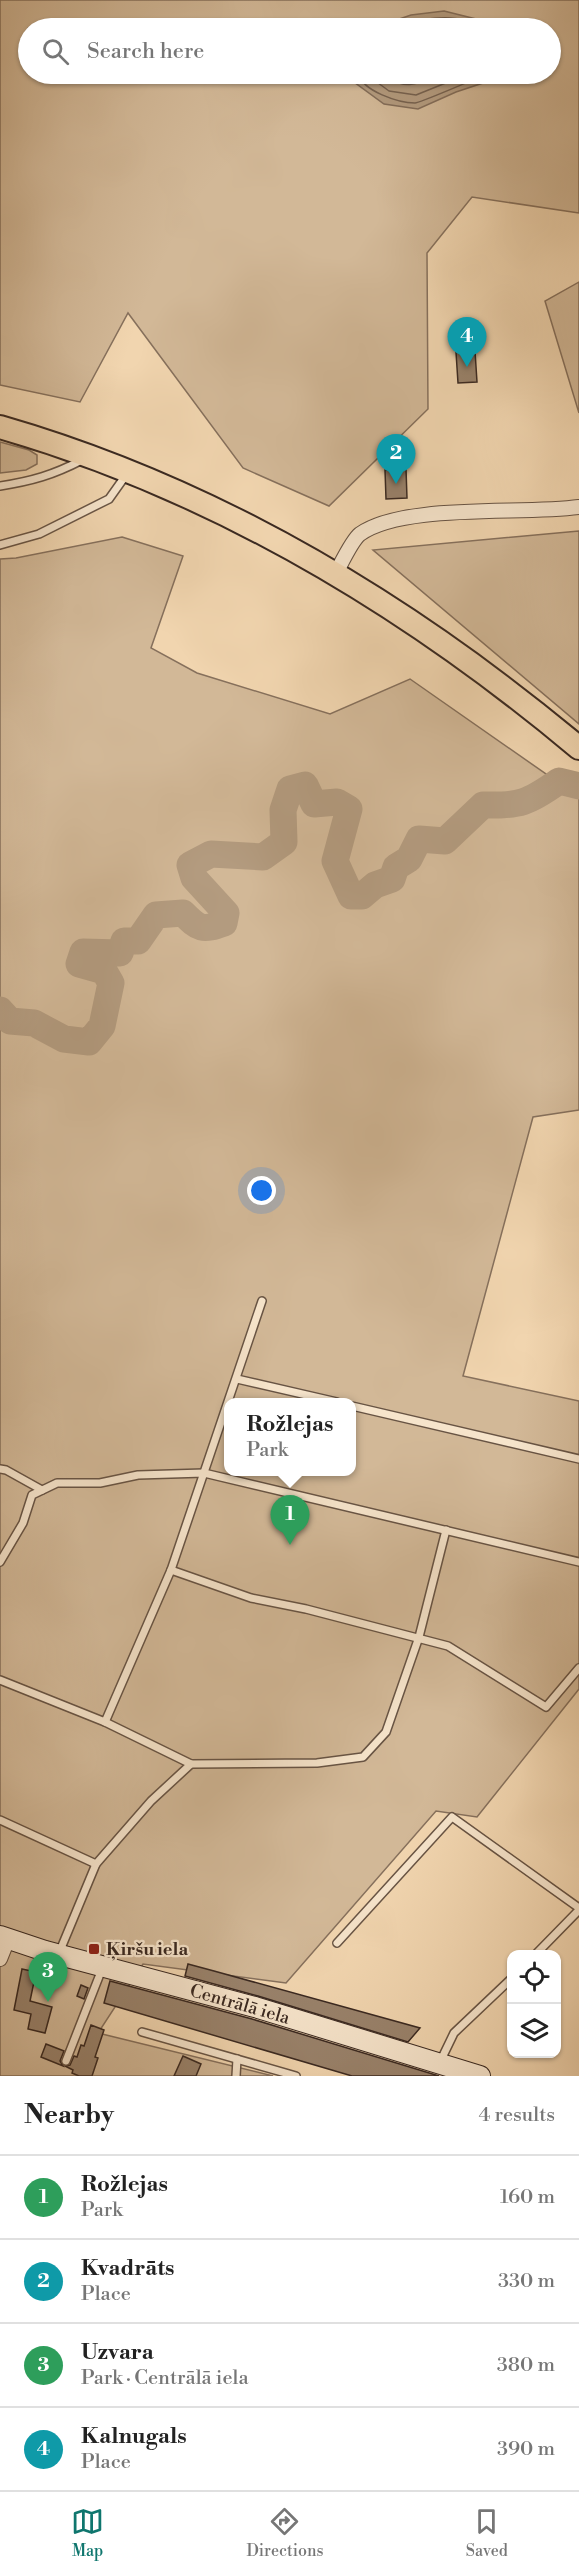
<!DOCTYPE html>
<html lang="en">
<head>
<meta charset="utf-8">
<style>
  body { margin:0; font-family:"Libre Bodoni",serif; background:#f2f2f2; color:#222 }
  .controls { position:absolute; right:18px; bottom:18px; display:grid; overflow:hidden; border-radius:12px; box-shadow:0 2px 4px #0004 }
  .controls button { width:54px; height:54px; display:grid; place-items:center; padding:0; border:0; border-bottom:2px solid #e0e0e0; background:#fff; color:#222; font:30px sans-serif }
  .you { position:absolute; left:262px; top:1191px; width:21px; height:21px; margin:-15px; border:4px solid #fff; border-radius:50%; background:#1a73e8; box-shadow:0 0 0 9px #1a73e833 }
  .badge { display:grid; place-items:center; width:39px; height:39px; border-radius:50%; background:#0f766e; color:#fff; font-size:20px; font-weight:700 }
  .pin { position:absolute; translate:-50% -50px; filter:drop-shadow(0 2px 3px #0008) }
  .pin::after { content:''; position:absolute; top:32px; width:21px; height:18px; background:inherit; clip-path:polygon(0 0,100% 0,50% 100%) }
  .popup { position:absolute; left:224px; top:1398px; width:132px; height:78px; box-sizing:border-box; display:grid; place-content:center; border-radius:12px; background:#fff; filter:drop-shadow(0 2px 4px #0005); font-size:20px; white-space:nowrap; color:#767676 }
  .popup b { font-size:22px; color:#222 }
  .popup::after { content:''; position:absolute; left:50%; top:100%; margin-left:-12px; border:12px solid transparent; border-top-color:#fff }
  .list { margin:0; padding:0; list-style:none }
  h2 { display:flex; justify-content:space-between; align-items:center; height:78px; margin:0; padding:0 24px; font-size:26px }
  h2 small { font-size:20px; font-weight:400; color:#767676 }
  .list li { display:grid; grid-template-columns:39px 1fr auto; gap:18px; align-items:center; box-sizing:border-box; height:84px; padding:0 24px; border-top:2px solid #e0e0e0 }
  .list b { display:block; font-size:22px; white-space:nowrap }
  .list p { margin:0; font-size:20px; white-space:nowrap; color:#767676 }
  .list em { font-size:20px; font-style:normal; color:#767676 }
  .icon { flex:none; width:33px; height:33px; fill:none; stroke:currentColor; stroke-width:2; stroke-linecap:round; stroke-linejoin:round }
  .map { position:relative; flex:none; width:579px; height:2076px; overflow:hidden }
  .search { position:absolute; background:#fff; box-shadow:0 2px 4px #0004; left:18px; right:18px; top:18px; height:66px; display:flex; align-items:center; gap:15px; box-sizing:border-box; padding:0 21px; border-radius:33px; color:#767676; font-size:22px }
  .sheet { height:414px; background:#fff }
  nav { display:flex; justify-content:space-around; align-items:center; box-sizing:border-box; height:84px; border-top:2px solid #e0e0e0; background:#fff; font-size:16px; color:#767676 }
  nav a { display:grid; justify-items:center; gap:3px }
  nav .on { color:#0f766e }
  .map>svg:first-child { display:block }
  .green { fill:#d2b897; stroke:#86705c; stroke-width:1.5; fill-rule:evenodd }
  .water { fill:#b39b7f; stroke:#836d59; stroke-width:1.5 }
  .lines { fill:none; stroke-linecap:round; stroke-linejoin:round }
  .shore { stroke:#766250; stroke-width:1.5 }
  .river { stroke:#b39b7f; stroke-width:27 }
  .building { fill:#99826b; stroke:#3a2921; stroke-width:1.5 }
  .lane-casing { stroke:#685444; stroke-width:10 }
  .street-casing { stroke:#685444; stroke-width:16 }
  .secondary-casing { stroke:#3a2921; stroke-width:22 }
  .primary-casing { stroke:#3a2921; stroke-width:26 }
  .lane { stroke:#f6e4cb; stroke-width:7 }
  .street { stroke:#f6e4cb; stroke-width:14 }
  .secondary { stroke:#f6e4cb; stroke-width:20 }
  .primary { stroke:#f1d5af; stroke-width:22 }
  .poi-dot { fill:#8f2418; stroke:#f6e4cb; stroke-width:2 }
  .labels { text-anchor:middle; stroke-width:4.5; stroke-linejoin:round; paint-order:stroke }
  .poi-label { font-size:18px; font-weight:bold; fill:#3a2921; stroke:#f6e4cb; text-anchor:start }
  .street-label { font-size:18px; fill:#3a2921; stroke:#f6e4cb }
</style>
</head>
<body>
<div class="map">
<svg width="579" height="2076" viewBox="0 0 579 2076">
  <rect width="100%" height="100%" fill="#f1d5af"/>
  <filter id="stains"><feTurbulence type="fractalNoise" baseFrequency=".00333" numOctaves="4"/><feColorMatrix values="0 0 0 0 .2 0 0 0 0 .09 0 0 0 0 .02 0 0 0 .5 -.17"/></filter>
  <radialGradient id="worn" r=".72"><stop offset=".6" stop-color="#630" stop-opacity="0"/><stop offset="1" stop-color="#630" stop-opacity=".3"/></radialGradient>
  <g class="green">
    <path d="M0 0H579V213L472 197 427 253 428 409 329 506 243 468 128 313 80 402 0 385ZM28 28H550V74H28Z"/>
    <polygon points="579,282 579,413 545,301"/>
    <polygon points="0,442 29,450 37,455 37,464 26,470 0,473"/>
    <polygon points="579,531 579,724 373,550"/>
    <path d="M122 537 183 556 151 648 197 673 330 714 410 679 579 797V1110L533 1117 463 1376 579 1401V1689L477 1817 436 1811 286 1983 143 1964 98 2033 273 2076H0V559L16 558ZM228 1402H352V1472H228Z"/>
  </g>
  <g class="water">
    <polygon points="444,11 476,19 485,28 377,28 379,26 411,15"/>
    <polygon points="353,74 494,74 483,83 456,92 418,109 384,104 354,82"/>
  </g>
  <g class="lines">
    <g class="shore">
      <path d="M390 28C411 21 459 9 477 28"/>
      <path d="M359 74C362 91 399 103 415 103 419 103 481 77 485 74"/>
      <polyline points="366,74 389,91 416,95 468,74"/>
      <path d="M381 74C405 91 416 85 441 74"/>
    </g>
    <path class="river" d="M0 1010 10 1021 34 1023 64 1039 89 1042 102 1026 111 983 104 971 79 964 83 952 120 953 124 941H138L156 915 183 913C199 929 202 931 224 923L226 913 194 878 190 865 211 854 263 857 284 842 283 810 290 789 305 785 314 804 337 802 349 809 335 861 351 896H362L375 885 392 879 396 867 409 859 419 839 445 841 483 805C520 806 528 803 559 781L579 786"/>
  </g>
  <g class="building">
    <polygon points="475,351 477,382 458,383 456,352"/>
    <polygon points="406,469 407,498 386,499 385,470"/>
    <polygon points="188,1964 214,1971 420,2028 408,2042 258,1996 185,1976"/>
    <polygon points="22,1969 36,1972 30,2001 52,2007 45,2033 28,2029 31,2014 14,2010"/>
    <polygon points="110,1981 252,2019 439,2076 352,2076 104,2003"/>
    <polygon points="81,1985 88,1988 84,1999 77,1996"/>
    <polygon points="91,2025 104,2030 95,2057 98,2058 92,2076 79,2076 72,2073 73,2070 65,2066 70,2065 74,2056 77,2057 81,2045 84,2046"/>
    <polygon points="46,2044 64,2051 60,2061 63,2066 41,2057"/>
    <polygon points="183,2056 201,2064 196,2076 174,2076"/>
  </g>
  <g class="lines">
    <defs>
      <g id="lane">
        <path d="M0 486C32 481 53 475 82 460"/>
        <polyline points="0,545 39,534 109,499 126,475"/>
        <polyline points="237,1379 337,1402"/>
        <polyline points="352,1406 579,1459"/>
        <polyline points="0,1469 6,1470 42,1490"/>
        <polyline points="0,1562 23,1523 32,1495 57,1483 100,1483 138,1475 204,1473 579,1562"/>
        <polyline points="171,1570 251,1598 306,1609 448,1646 546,1707 579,1668"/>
        <polyline points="0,1680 105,1722 191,1764"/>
        <polyline points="105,1722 171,1570 262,1301"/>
        <polyline points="0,1820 96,1864"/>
        <polyline points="337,1943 452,1817 579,1908"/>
        <polyline points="59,1953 96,1864 151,1801 191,1764 317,1763 363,1757 386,1732 419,1637 446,1530"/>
        <polyline points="536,1954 579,1910"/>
        <polyline points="142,2032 296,2076"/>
        <polyline points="66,2061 102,1969"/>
        <polyline points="440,2062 454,2033 512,1978"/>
        <polyline points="236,2076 237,2059"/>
      </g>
      <g id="street">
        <path d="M336 573C341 564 352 540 360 534 404 503 522 515 579 507"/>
        <polyline points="0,1959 8,1939"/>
      </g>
      <polyline id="secondary" points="0,1936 45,1951 255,2007 480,2076"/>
      <path id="primary" d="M0 427C215 489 408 605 579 748"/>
    </defs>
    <use href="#lane" class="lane-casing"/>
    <use href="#street" class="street-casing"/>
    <use href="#secondary" class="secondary-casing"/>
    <use href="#primary" class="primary-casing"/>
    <use href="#lane" class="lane"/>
    <use href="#street" class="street"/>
    <use href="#secondary" class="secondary"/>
    <use href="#primary" class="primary"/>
  </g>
  <rect class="poi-dot" x="88" y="1943" width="12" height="12" rx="3"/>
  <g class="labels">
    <g class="poi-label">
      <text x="106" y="1955">Ķiršu iela</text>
    </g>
    <g class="street-label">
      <text transform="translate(240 2004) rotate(16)" y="6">Centrālā iela</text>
    </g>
  </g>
  <rect width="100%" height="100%" filter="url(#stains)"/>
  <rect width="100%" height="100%" fill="url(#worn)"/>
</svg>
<div class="controls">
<button><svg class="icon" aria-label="locate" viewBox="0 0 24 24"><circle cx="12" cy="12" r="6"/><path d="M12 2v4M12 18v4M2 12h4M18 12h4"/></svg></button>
<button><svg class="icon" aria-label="layers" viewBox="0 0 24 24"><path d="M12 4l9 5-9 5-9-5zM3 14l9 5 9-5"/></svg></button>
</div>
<div class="you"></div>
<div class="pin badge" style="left:290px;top:1545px;background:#2e9e5b">1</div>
<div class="popup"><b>Rožlejas</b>Park</div>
<div class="pin badge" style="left:396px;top:484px;background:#0f9aa8">2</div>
<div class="pin badge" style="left:48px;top:2002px;background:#2e9e5b">3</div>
<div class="pin badge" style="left:467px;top:367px;background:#0f9aa8">4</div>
<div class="search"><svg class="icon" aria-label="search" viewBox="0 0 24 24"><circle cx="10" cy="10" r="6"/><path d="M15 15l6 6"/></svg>Search here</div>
</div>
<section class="sheet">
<h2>Nearby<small>4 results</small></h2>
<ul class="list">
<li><span class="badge" style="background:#2e9e5b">1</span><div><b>Rožlejas</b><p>Park</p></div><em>160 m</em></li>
<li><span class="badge" style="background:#0f9aa8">2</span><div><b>Kvadrāts</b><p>Place</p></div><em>330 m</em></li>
<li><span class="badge" style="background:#2e9e5b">3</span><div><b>Uzvara</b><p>Park · Centrālā iela</p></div><em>380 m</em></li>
<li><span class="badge" style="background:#0f9aa8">4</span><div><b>Kalnugals</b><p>Place</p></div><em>390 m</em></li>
</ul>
</section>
<nav>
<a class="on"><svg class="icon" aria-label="map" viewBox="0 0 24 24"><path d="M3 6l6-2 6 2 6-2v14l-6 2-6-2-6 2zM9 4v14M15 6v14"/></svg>Map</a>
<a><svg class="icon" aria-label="directions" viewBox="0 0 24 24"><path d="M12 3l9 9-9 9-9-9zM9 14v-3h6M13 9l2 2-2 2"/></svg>Directions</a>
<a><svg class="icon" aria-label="saved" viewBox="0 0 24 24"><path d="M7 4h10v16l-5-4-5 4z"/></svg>Saved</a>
</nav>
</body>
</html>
